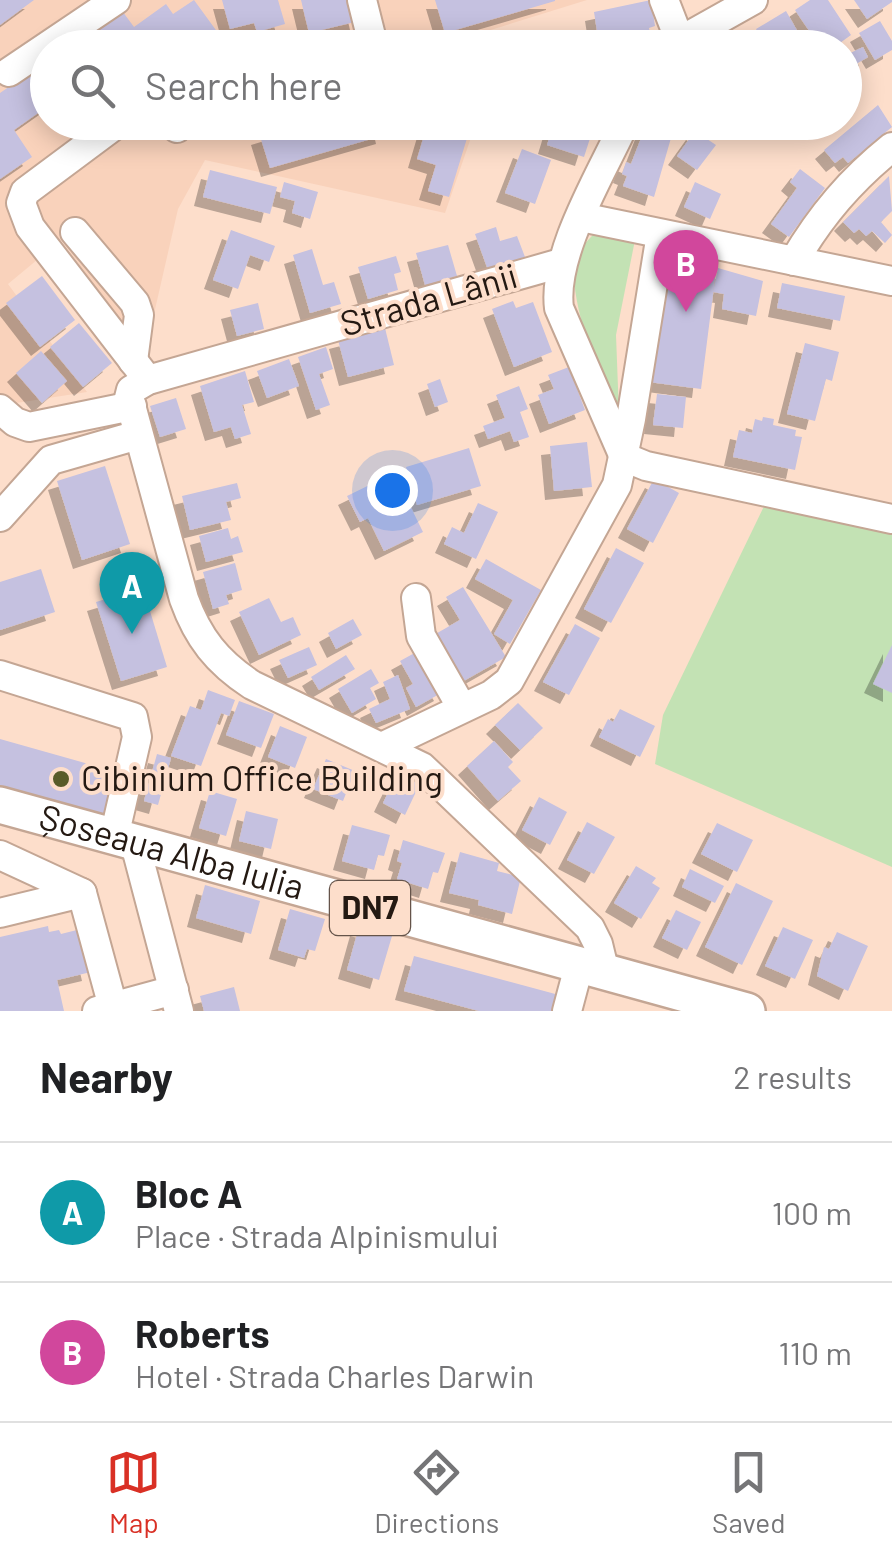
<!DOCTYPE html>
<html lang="en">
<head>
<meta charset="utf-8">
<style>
  body { margin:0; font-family:Barlow,sans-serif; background:#f2f2f2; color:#202124 }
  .you { position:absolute; left:392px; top:490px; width:35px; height:35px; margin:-25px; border:8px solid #fff; border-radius:50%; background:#1a73e8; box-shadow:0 0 0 15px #1a73e833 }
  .badge { display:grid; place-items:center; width:65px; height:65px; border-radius:50%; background:#d93025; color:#fff; font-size:32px; font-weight:700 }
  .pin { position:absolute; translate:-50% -82px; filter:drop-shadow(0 2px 5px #0008) }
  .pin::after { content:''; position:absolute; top:52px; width:35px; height:30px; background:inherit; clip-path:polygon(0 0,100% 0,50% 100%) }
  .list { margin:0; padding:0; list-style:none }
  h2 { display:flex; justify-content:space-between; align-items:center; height:130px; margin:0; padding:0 40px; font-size:42px }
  h2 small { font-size:32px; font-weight:400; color:#757577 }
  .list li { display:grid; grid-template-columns:65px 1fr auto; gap:30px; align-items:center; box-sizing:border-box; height:140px; padding:0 40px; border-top:2px solid #e0e0e0 }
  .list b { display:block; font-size:38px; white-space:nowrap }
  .list p { margin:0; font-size:32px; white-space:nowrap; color:#757577 }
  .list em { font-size:32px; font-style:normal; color:#757577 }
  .icon { flex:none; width:55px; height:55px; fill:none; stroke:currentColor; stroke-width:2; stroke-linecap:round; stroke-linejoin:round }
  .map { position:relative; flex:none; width:892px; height:1011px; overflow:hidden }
  .search { position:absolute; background:#fff; box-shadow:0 5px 25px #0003; left:30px; right:30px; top:30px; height:110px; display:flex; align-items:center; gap:25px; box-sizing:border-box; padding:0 35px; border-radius:55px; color:#757577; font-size:38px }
  .sheet { height:410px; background:#fff }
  nav { display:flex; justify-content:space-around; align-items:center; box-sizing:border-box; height:140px; border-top:2px solid #e0e0e0; background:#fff; font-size:28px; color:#757577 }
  nav a { display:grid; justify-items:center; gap:5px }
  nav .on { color:#d93025 }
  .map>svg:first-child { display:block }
  .built { fill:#f9d2bb }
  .green { fill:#c3e2b4 }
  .building { fill:#c5c1e0; filter:url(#shadow) }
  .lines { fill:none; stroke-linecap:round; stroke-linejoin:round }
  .minor-casing { stroke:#c4a694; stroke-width:32 }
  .major-casing { stroke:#c4a694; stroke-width:40 }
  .minor { stroke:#fff; stroke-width:28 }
  .major { stroke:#fff; stroke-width:35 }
  .poi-dot { fill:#585b29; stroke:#fddecb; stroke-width:4 }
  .labels { text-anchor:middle; stroke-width:8; stroke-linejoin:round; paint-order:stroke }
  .shield { fill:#fddecb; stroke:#65544a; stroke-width:2.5 }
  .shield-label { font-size:32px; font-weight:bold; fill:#241912 }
  .street-label { font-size:35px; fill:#241912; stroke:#fddecb }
  .poi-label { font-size:35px; fill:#241912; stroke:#fddecb; text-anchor:start }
</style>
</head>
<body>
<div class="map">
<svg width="892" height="1011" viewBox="0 0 892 1011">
  <defs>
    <filter id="shadow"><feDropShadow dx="-9" dy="9" stdDeviation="0" flood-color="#0004"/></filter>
  </defs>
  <rect width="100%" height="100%" fill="#fddecb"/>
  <polygon class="built" points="0,0 587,0 481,33 482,47 48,48 48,122 476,123 445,213 205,160 178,209 145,353 61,240 8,284 87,392 10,404 0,395"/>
  <g class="green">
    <path d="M597 231 636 235 616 335 619 414 613 416C601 378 568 301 575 263 578 249 588 240 597 231Z"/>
    <polygon points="768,498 892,527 892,867 655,764 663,715"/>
  </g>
  <g class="building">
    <polygon points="0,0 34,0 0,25"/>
    <polygon points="194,0 221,37 206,48 96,48 83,29 117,4 134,27 166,4 173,14"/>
    <polygon points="222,0 278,0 285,24 257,32 254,23 230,29"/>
    <polygon points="301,0 354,0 359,21 309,33"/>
    <polygon points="435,0 555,0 555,1 445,33"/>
    <polygon points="651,0 655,26 649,28 650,33 620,38 597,31 594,12"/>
    <polygon points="810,0 828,0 851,35 833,48 820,33 814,38 795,10"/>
    <polygon points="854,0 892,0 892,2 867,19"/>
    <polygon points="786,11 807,48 761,48 757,41 762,39 756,29"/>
    <polygon points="880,21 892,41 892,50 875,60 859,33"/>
    <polygon points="863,47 868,57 846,70 844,56"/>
    <polygon points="42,64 48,71 48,106 14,130 32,157 0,179 0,93"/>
    <polygon points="878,105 892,127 848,163 843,157 835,163 824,150"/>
    <polygon points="278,122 382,122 385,135 270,168 260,136 280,130"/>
    <polygon points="428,122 472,122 449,197 428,191 436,165 417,159"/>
    <polygon points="554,122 594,126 584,157 547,145"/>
    <polygon points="645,128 671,138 654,197 623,186 627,176 622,174 626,162 631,164"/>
    <polygon points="695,131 716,145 697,170 677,156"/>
    <polygon points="522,149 551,160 535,204 505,193"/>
    <polygon points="800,169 825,188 789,237 771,224 797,188 790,182"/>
    <polygon points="210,170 277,187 270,214 203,197"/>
    <polygon points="889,176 892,211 881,222 892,235 885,243 872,231 866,236 859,229 854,233 843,222"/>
    <polygon points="284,182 318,192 310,219 292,213 295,201 280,197"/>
    <polygon points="695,182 721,194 710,219 684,207"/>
    <polygon points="496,227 500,241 517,236 525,257 488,270 475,234"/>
    <polygon points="231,230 275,246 269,262 250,255 238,289 213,280"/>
    <polygon points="448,245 457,276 425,285 416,253"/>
    <polygon points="312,249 323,285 334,282 341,304 310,313 293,255"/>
    <polygon points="396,256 401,272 394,274 398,290 368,299 358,267"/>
    <polygon points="690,266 716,271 701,389 649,382 665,284 686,288"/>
    <polygon points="718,268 763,281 756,316 722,309 724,294 713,292"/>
    <polygon points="42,276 75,320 40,347 6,303"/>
    <polygon points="782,283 845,296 840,321 777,308"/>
    <polygon points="513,301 516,308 533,302 552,352 514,367 492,309"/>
    <polygon points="258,303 264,329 237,336 230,310"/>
    <polygon points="79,323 112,363 83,387 50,347"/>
    <polygon points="385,328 394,365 348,377 338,340"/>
    <polygon points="805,343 839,352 832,381 826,379 815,421 787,414"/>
    <polygon points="326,347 333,369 319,374 330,405 316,410 298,357"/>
    <polygon points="41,351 67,381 42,403 16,373"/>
    <polygon points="289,359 299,386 267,398 257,371"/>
    <polygon points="569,367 585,410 549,424 538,395 554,389 548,375"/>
    <polygon points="245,371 254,402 242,405 251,434 235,439 231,427 214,432 200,386"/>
    <polygon points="440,379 448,402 435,407 427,384"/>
    <polygon points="519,386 528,409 520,412 529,437 514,442 510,431 488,439 483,426 505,418 496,395"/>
    <polygon points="657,394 686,397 683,428 653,425"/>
    <polygon points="176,398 186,429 160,437 150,406"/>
    <polygon points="763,417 774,419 773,425 796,430 795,436 802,437 795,470 733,457 739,430 752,433 755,419 762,421"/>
    <polygon points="587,442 592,487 554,491 550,446"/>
    <polygon points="469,448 481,486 417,505 406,467"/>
    <polygon points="105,466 130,544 82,560 57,481"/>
    <polygon points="394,473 423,532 384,551 368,518 360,522 347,496"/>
    <polygon points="654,479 679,493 653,543 627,529"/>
    <polygon points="237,483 241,498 226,502 231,520 190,530 182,496"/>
    <polygon points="478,503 498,512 476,559 444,544 452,527 464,533"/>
    <polygon points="228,528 231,539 238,536 243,552 206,562 199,536"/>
    <polygon points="616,548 644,563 611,623 584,609"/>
    <polygon points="486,559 541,590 510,644 494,634 513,600 475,579"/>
    <polygon points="235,563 242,590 226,595 229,604 213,609 203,572"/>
    <polygon points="41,569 55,612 0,630 0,582"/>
    <polygon points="463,587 506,657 453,687 425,640 460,620 446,597"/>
    <polygon points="143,588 167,667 121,681 96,602"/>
    <polygon points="269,598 281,622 293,617 301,635 259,655 239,612"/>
    <polygon points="353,619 362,635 336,649 328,633"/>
    <polygon points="575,624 600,638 569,695 543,682"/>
    <polygon points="892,645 892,693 873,684"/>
    <polygon points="309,647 317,665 288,678 279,660"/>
    <polygon points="420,650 443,692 416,707 406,688 413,684 400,661"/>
    <polygon points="346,655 355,669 319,690 311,677"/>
    <polygon points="371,669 379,683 370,688 376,699 352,713 338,689"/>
    <polygon points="398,675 410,709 376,723 369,709 390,699 383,682"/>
    <polygon points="208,690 235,700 229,716 221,713 201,766 171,756 190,706 201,710"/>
    <polygon points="239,701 274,714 261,748 226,735"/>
    <polygon points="518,703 543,728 520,750 495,725"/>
    <polygon points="620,709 655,726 640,757 599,737 608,719 613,722"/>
    <polygon points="280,726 307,737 295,768 268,757"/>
    <polygon points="0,739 124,774 113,817 0,785"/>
    <polygon points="494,741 513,762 508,767 521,781 498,801 467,766"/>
    <polygon points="157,754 171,758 158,805 144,801"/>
    <polygon points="326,759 355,771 343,801 313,789"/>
    <polygon points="401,766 423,777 405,815 383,803"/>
    <polygon points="210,791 237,799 226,836 199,828"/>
    <polygon points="539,797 567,812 550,845 522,830"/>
    <polygon points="246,811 278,819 271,849 239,841"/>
    <polygon points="587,822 615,837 594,874 567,860"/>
    <polygon points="717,823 753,840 737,872 701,854"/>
    <polygon points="352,825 390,835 384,856 378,855 374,870 342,861"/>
    <polygon points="403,840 445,853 438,873 433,872 428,889 397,879 402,863 397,861"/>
    <polygon points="460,852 499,863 497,871 521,877 512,914 478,905 479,900 449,893"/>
    <polygon points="636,866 656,878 652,883 660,888 641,919 614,903"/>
    <polygon points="690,869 724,886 715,903 682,887"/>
    <polygon points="736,883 773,901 742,965 705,947"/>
    <polygon points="205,885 260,901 251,934 196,918"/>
    <polygon points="290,909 325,919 315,951 307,949 304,958 278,950"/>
    <polygon points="676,910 701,922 687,950 662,938"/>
    <polygon points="48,926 49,932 59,930 61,934 81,929 91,972 57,980 64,1011 0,1011 0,937"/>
    <polygon points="359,927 392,936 379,980 347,970"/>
    <polygon points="783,927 813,940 795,979 765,966"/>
    <polygon points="837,932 868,946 848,991 817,976 824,947 829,949"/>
    <polygon points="414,956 559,995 555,1011 479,1011 404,991"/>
    <polygon points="234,987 240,1011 204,1011 200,996"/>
  </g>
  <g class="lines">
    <defs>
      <g id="minor">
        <polyline points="362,0 374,48"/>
        <polyline points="664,0 680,41"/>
        <polyline points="674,48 680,41 753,0"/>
        <polyline points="9,72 116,0"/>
        <polyline points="119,122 25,192 21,203 30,227 148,380"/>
        <polyline points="174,122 177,128"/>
        <polyline points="581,217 892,281"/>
        <polyline points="75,232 135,303 139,315 133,361"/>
        <path d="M794 261C821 215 851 180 892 147"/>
        <path d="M561 263 148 380 131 390 129 398 184 599C198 638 217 662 252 685L422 767 590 928 598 944 605 973"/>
        <polyline points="0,409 15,422 29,427 132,406"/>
        <path d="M624 457 559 308C552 253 602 173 625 122"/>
        <polyline points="624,457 646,466 892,519"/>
        <polyline points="0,517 51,460 138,435"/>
        <polyline points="416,598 421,636 462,708"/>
        <polyline points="0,675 133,717 137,737 114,837"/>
        <polyline points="384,746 491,695 509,681 617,485 631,419 661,234"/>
        <polyline points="135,844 179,1011"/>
        <polyline points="0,855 82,893"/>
        <polyline points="0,913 82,893 113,1007"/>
        <polyline points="97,1011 174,990"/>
        <polyline points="567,1011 579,966"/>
      </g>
      <g id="major">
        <path id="s1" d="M0 805 747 1011"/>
      </g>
    </defs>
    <use href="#minor" class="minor-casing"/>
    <use href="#major" class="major-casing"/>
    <use href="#minor" class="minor"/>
    <use href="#major" class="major"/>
  </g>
  <circle class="poi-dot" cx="61" cy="779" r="10"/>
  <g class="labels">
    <rect class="shield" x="330" y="881" width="80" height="54" rx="8"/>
    <g class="shield-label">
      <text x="370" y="919">DN7</text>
    </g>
    <g class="street-label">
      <text transform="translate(429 300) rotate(-16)" y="12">Strada Lânii</text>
      <text dy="12" stroke="none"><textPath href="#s1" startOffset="178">Șoseaua Alba Iulia</textPath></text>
    </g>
    <g class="poi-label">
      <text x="81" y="791">Cibinium Office Building</text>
    </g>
  </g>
</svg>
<div class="you"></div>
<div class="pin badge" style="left:132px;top:634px;background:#0f9aa8">A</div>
<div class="pin badge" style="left:686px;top:312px;background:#d1479c">B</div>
<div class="search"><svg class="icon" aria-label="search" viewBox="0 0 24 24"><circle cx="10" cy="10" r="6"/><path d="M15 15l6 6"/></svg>Search here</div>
</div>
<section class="sheet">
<h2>Nearby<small>2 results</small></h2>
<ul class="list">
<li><span class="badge" style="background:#0f9aa8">A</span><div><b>Bloc A</b><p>Place · Strada Alpinismului</p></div><em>100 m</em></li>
<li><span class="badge" style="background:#d1479c">B</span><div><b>Roberts</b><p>Hotel · Strada Charles Darwin</p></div><em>110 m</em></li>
</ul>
</section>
<nav>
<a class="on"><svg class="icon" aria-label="map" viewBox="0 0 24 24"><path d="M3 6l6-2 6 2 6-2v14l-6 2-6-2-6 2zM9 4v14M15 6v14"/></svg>Map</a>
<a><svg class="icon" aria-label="directions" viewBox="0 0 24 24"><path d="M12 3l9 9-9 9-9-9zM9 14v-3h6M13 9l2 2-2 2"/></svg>Directions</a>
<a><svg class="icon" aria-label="saved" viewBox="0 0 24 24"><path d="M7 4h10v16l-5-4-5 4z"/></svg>Saved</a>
</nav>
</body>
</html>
